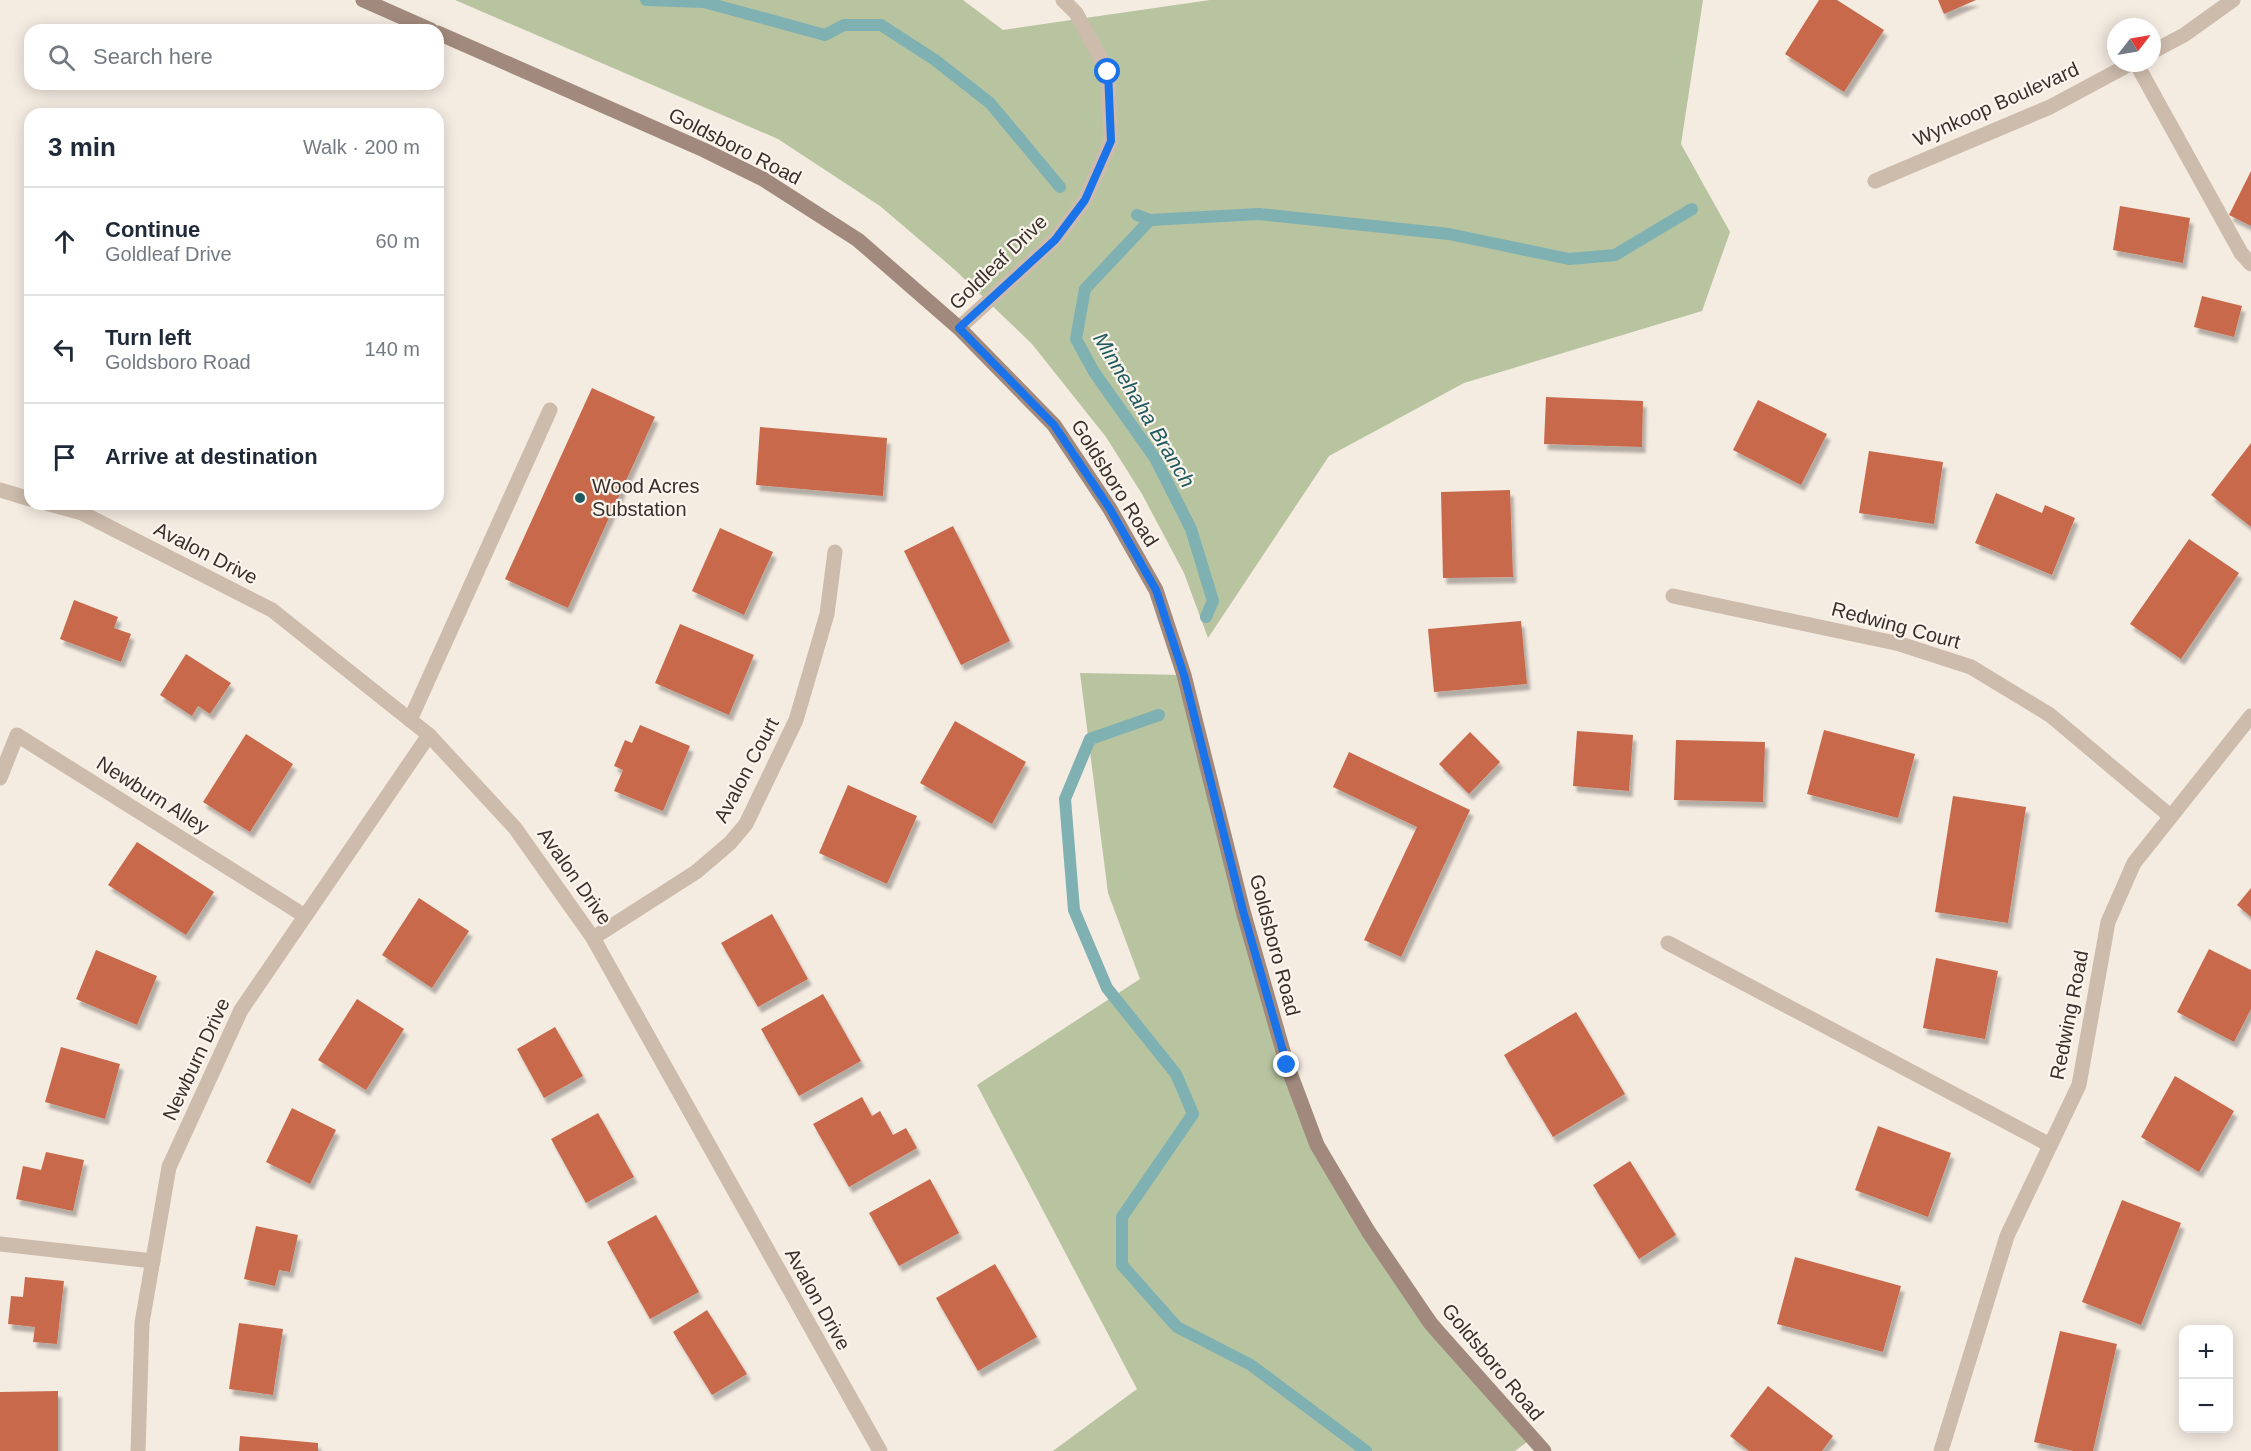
<!DOCTYPE html>
<html lang="en">
<head>
<meta charset="utf-8">
<style>
  body { margin:0; font-family:Helvetica,sans-serif; background:#f2f2f3; color:#1f2937 }
  .controls { position:absolute; right:18px; bottom:18px; display:grid; overflow:hidden; border-radius:12px; box-shadow:0 3px 15px #0003 }
  .controls button { width:54px; height:54px; display:grid; place-items:center; padding:0; border:0; border-bottom:2px solid #e0e1e3; background:#fff; color:#1f2937; font:30px sans-serif }
  .compass { position:absolute; left:2107px; top:18px; width:54px; height:54px; border-radius:50%; background:#fff; box-shadow:0 3px 15px #0003; rotate:59deg }
  .stop { position:absolute; width:18px; height:18px; margin:-14px; border:4px solid #1a73e8; border-radius:50%; background:#fff }
  .stop.end { background:#1a73e8; border-color:#fff; box-shadow:0 2px 6px #0008 }
  .list { margin:0; padding:0; list-style:none }
  h2 { display:flex; justify-content:space-between; align-items:center; height:78px; margin:0; padding:0 24px; font-size:26px }
  h2 small { font-size:20px; font-weight:400; color:#747a83 }
  .list li { display:grid; grid-template-columns:39px 1fr auto; gap:18px; align-items:center; box-sizing:border-box; height:108px; padding:0 24px; border-top:2px solid #e0e1e3 }
  .list b { display:block; font-size:22px; white-space:nowrap }
  .list p { margin:0; font-size:20px; white-space:nowrap; color:#747a83 }
  .list em { font-size:20px; font-style:normal; color:#747a83 }
  .icon { flex:none; width:33px; height:33px; fill:none; stroke:currentColor; stroke-width:2; stroke-linecap:round; stroke-linejoin:round }
  .map { position:relative; flex:none; width:2251px; height:1451px; overflow:hidden }
  .search { position:absolute; background:#fff; box-shadow:0 3px 15px #0003; left:24px; top:24px; width:420px; height:66px; display:flex; align-items:center; gap:15px; box-sizing:border-box; padding:0 21px; border-radius:18px; color:#747a83; font-size:22px }
  .panel { position:absolute; background:#fff; box-shadow:0 3px 15px #0003; left:24px; top:108px; width:420px; height:402px; border-radius:18px }
  .map>svg:first-child { display:block }
  .green { fill:#b8c4a0 }
  .lines { fill:none; stroke-linecap:round; stroke-linejoin:round }
  .stream { stroke:#7fb0b2; stroke-width:12 }
  .building { fill:#c8694b; filter:url(#shadow) }
  .lane { stroke:#cdbbac; stroke-width:15 }
  .street { stroke:#cdbbac; stroke-width:15 }
  .secondary { stroke:#a18a7d; stroke-width:15 }
  .route { stroke:#1a73e8; stroke-width:8 }
  .poi-dot { fill:#1f5a5e; stroke:#fbf5ee; stroke-width:2 }
  .labels { text-anchor:middle; stroke-width:4.5; stroke-linejoin:round; paint-order:stroke }
  .street-label { font-size:20px; fill:#3b302b; stroke:#fbf5ee }
  .poi-label { font-size:20px; fill:#3b302b; stroke:#fbf5ee; text-anchor:start }
  .water-label { font-size:21px; font-style:italic; fill:#1f5a5e; stroke:#fbf5ee }
</style>
</head>
<body>
<div class="map">
<svg width="2251" height="1451" viewBox="0 0 2251 1451">
  <defs>
    <filter id="shadow"><feDropShadow dx="3.5" dy="6" stdDeviation="1.5" flood-color="#0004"/></filter>
  </defs>
  <rect width="100%" height="100%" fill="#f4ebe1"/>
  <g class="green">
    <polygon points="455,0 963,0 1003,30 1210,0 1703,0 1681,144 1730,232 1702,311 1464,383 1329,456 1208,638 1184,573 1142,494 1106,437 1032,344 955,270 880,206 778,139"/>
    <polygon points="1080,673 1184,675 1219,812 1317,1145 1368,1231 1531,1439 1515,1451 1053,1451 1137,1389 977,1085 1140,979 1108,893"/>
  </g>
  <g class="lines">
    <g class="stream">
      <polyline points="646,0 704,2 825,35 844,25 881,25 935,60 990,103 1060,187"/>
      <polyline points="1137,215 1150,220 1085,289 1076,339 1094,372 1155,458 1191,529 1213,601 1206,617"/>
      <polyline points="1150,220 1259,214 1449,234 1569,259 1615,255 1692,209"/>
      <polyline points="1159,715 1090,739 1065,799 1074,910 1107,988 1176,1074 1193,1114 1122,1217 1122,1265 1177,1327 1251,1365 1366,1451"/>
    </g>
  </g>
  <g class="building">
    <polygon points="1819,0 1837,0 1884,30 1844,92 1785,54"/>
    <polygon points="1938,0 1976,0 1944,14"/>
    <polygon points="2251,171 2251,226 2229,215"/>
    <polygon points="2120,206 2190,218 2183,263 2113,250"/>
    <polygon points="2202,296 2242,306 2234,337 2194,327"/>
    <polygon points="592,388 655,417 568,608 505,579"/>
    <polygon points="1546,397 1643,401 1642,447 1544,444"/>
    <polygon points="1758,400 1827,434 1801,485 1733,450"/>
    <polygon points="760,427 887,438 883,496 756,485"/>
    <polygon points="2251,443 2251,527 2211,495"/>
    <polygon points="1869,451 1943,462 1934,524 1859,513"/>
    <polygon points="1510,490 1513,577 1443,578 1441,492"/>
    <polygon points="1996,493 2042,513 2045,505 2075,518 2052,575 1975,543"/>
    <polygon points="953,526 1010,641 961,665 904,551"/>
    <polygon points="720,528 773,552 744,615 692,591"/>
    <polygon points="2189,539 2239,573 2181,659 2130,624"/>
    <polygon points="74,600 118,617 114,628 131,634 121,662 60,639"/>
    <polygon points="1521,621 1527,684 1434,692 1428,629"/>
    <polygon points="680,624 754,655 729,715 655,683"/>
    <polygon points="186,654 231,683 210,714 198,706 192,716 160,695"/>
    <polygon points="955,721 1026,762 992,824 920,783"/>
    <polygon points="640,725 690,746 663,811 614,791 623,770 614,766 625,740 632,743"/>
    <polygon points="1824,730 1915,754 1898,818 1807,794"/>
    <polygon points="1577,731 1633,735 1629,791 1573,786"/>
    <polygon points="1470,732 1500,762 1469,794 1439,764"/>
    <polygon points="246,734 293,764 250,832 203,802"/>
    <polygon points="1676,740 1765,742 1763,802 1674,800"/>
    <polygon points="1349,752 1470,810 1401,957 1364,940 1417,827 1333,787"/>
    <polygon points="848,785 917,816 887,884 819,853"/>
    <polygon points="1953,796 2026,807 2008,923 1935,912"/>
    <polygon points="137,842 214,892 186,935 108,885"/>
    <polygon points="2251,888 2251,917 2237,905"/>
    <polygon points="419,898 469,931 432,988 382,955"/>
    <polygon points="772,914 808,979 758,1007 721,943"/>
    <polygon points="2209,949 2251,970 2251,1009 2234,1042 2177,1012"/>
    <polygon points="96,950 157,976 137,1025 76,999"/>
    <polygon points="1936,958 1998,971 1985,1039 1923,1028"/>
    <polygon points="823,994 861,1061 799,1096 761,1029"/>
    <polygon points="357,999 404,1029 366,1090 318,1060"/>
    <polygon points="1576,1012 1625,1094 1553,1137 1504,1055"/>
    <polygon points="555,1027 583,1076 544,1098 517,1049"/>
    <polygon points="61,1047 120,1064 105,1119 45,1102"/>
    <polygon points="2175,1076 2234,1111 2199,1172 2141,1137"/>
    <polygon points="862,1097 872,1116 880,1111 893,1135 906,1128 917,1148 849,1187 813,1124"/>
    <polygon points="292,1108 336,1130 310,1184 266,1162"/>
    <polygon points="598,1113 634,1177 586,1203 551,1139"/>
    <polygon points="1878,1126 1951,1153 1928,1217 1855,1190"/>
    <polygon points="46,1152 84,1160 73,1211 16,1199 23,1166 41,1170"/>
    <polygon points="1630,1161 1676,1235 1639,1259 1593,1185"/>
    <polygon points="930,1179 959,1233 899,1266 869,1213"/>
    <polygon points="2122,1200 2181,1223 2141,1325 2082,1302"/>
    <polygon points="656,1215 699,1292 650,1319 607,1242"/>
    <polygon points="256,1226 298,1235 290,1272 279,1270 275,1286 244,1279"/>
    <polygon points="1795,1257 1901,1286 1883,1352 1777,1324"/>
    <polygon points="995,1264 1037,1337 978,1371 936,1298"/>
    <polygon points="25,1277 64,1281 57,1344 33,1342 35,1327 8,1324 11,1296 23,1297"/>
    <polygon points="707,1310 747,1374 712,1395 673,1332"/>
    <polygon points="239,1323 283,1329 273,1395 229,1389"/>
    <polygon points="2060,1331 2117,1344 2093,1451 2073,1451 2034,1442"/>
    <polygon points="1768,1386 1833,1436 1822,1451 1749,1451 1730,1436"/>
    <polygon points="58,1391 58,1451 0,1451 0,1392"/>
    <polygon points="240,1436 318,1443 318,1451 239,1451"/>
  </g>
  <g class="lines">
    <g class="lane">
      <polyline points="2136,63 2241,253 2251,264"/>
      <polyline points="410,720 550,410"/>
      <polyline points="0,778 17,735 305,916"/>
      <polyline points="1668,943 2050,1145"/>
      <polyline points="0,1244 153,1261"/>
    </g>
    <g class="street">
      <polyline points="2152,52 2184,35 2233,0"/>
      <polyline points="1875,181 2050,107 2132,63"/>
      <polyline points="959,328 1055,240 1085,200 1111,141 1108,72 1076,13 1063,0"/>
      <polyline points="0,490 30,499"/>
      <polyline points="49,504 82,513 272,610 429,735 515,828 593,938 880,1451"/>
      <polyline points="1673,596 1900,644 1971,667 2050,715 2169,815"/>
      <polyline points="593,938 696,872 730,843 746,824 796,720 827,614 835,552"/>
      <polyline points="138,1451 142,1323 169,1167 241,1010 429,735"/>
      <polyline points="1941,1451 2007,1236 2079,1085 2108,922 2134,863 2251,716"/>
    </g>
    <g class="secondary">
      <polyline points="363,0 431,30"/>
      <polyline points="438,33 704,150 763,179 858,240 959,328 1054,425 1110,509 1156,590 1184,675 1243,911 1287,1065 1317,1145 1368,1231 1431,1324 1544,1451"/>
    </g>
  </g>
  <g class="lines">
    <polyline class="route" points="1108,72 1111,141 1085,200 1055,240 959,328 1054,425 1110,509 1156,590 1184,675 1243,911 1287,1065"/>
  </g>
  <circle class="poi-dot" cx="580" cy="498" r="6"/>
  <g class="labels">
    <g class="street-label">
      <text transform="translate(1996 104) rotate(-24)" y="7">Wynkoop Boulevard</text>
      <text transform="translate(735 146) rotate(27)" y="7">Goldsboro Road</text>
      <text transform="translate(998 262) rotate(-44)" y="7">Goldleaf Drive</text>
      <text transform="translate(1115 483) rotate(58)" y="7">Goldsboro Road</text>
      <text transform="translate(206 553) rotate(27)" y="7">Avalon Drive</text>
      <text transform="translate(1896 625) rotate(15)" y="7">Redwing Court</text>
      <text transform="translate(746 770) rotate(-62)" y="7">Avalon Court</text>
      <text transform="translate(153 795) rotate(32)" y="7">Newburn Alley</text>
      <text transform="translate(575 876) rotate(55)" y="7">Avalon Drive</text>
      <text transform="translate(1275 945) rotate(75)" y="7">Goldsboro Road</text>
      <text transform="translate(2069 1015) rotate(-79)" y="7">Redwing Road</text>
      <text transform="translate(196 1059) rotate(-65)" y="7">Newburn Drive</text>
      <text transform="translate(818 1299) rotate(61)" y="7">Avalon Drive</text>
      <text transform="translate(1493 1362) rotate(50)" y="7">Goldsboro Road</text>
    </g>
    <g class="poi-label">
      <text x="592" y="493">Wood Acres<tspan x="592" dy="23">Substation</tspan></text>
    </g>
    <g class="water-label">
      <text transform="translate(1144 410) rotate(59)" y="7">Minnehaha Branch</text>
    </g>
  </g>
</svg>
<div class="controls">
<button>+</button>
<button>−</button>
</div>
<svg class="compass" viewBox="-18 -18 36 36"><path d="M0-13l5 13h-10z" fill="#e53935"/><path d="M0 13l5-13h-10z" fill="#747a83"/></svg>
<div class="stop" style="left:1108px;top:72px"></div>
<div class="stop end" style="left:1287px;top:1065px"></div>
<div class="search"><svg class="icon" aria-label="search" viewBox="0 0 24 24"><circle cx="10" cy="10" r="6"/><path d="M15 15l6 6"/></svg>Search here</div>
<section class="panel">
<h2>3 min<small>Walk · 200 m</small></h2>
<ul class="list">
<li><svg class="icon" aria-label="ahead" viewBox="0 0 24 24"><path d="M12 20V5M6 11l6-6 6 6"/></svg><div><b>Continue</b><p>Goldleaf Drive</p></div><em>60 m</em></li>
<li><svg class="icon" aria-label="left" viewBox="0 0 24 24"><path d="M17 20v-9H6M10 6l-5 5 5 5"/></svg><div><b>Turn left</b><p>Goldsboro Road</p></div><em>140 m</em></li>
<li><svg class="icon" aria-label="arrive" viewBox="0 0 24 24"><path d="M6 21V4h12l-3 4 3 4H6"/></svg><div><b>Arrive at destination</b></div></li>
</ul>
</section>
</div>
</body>
</html>
